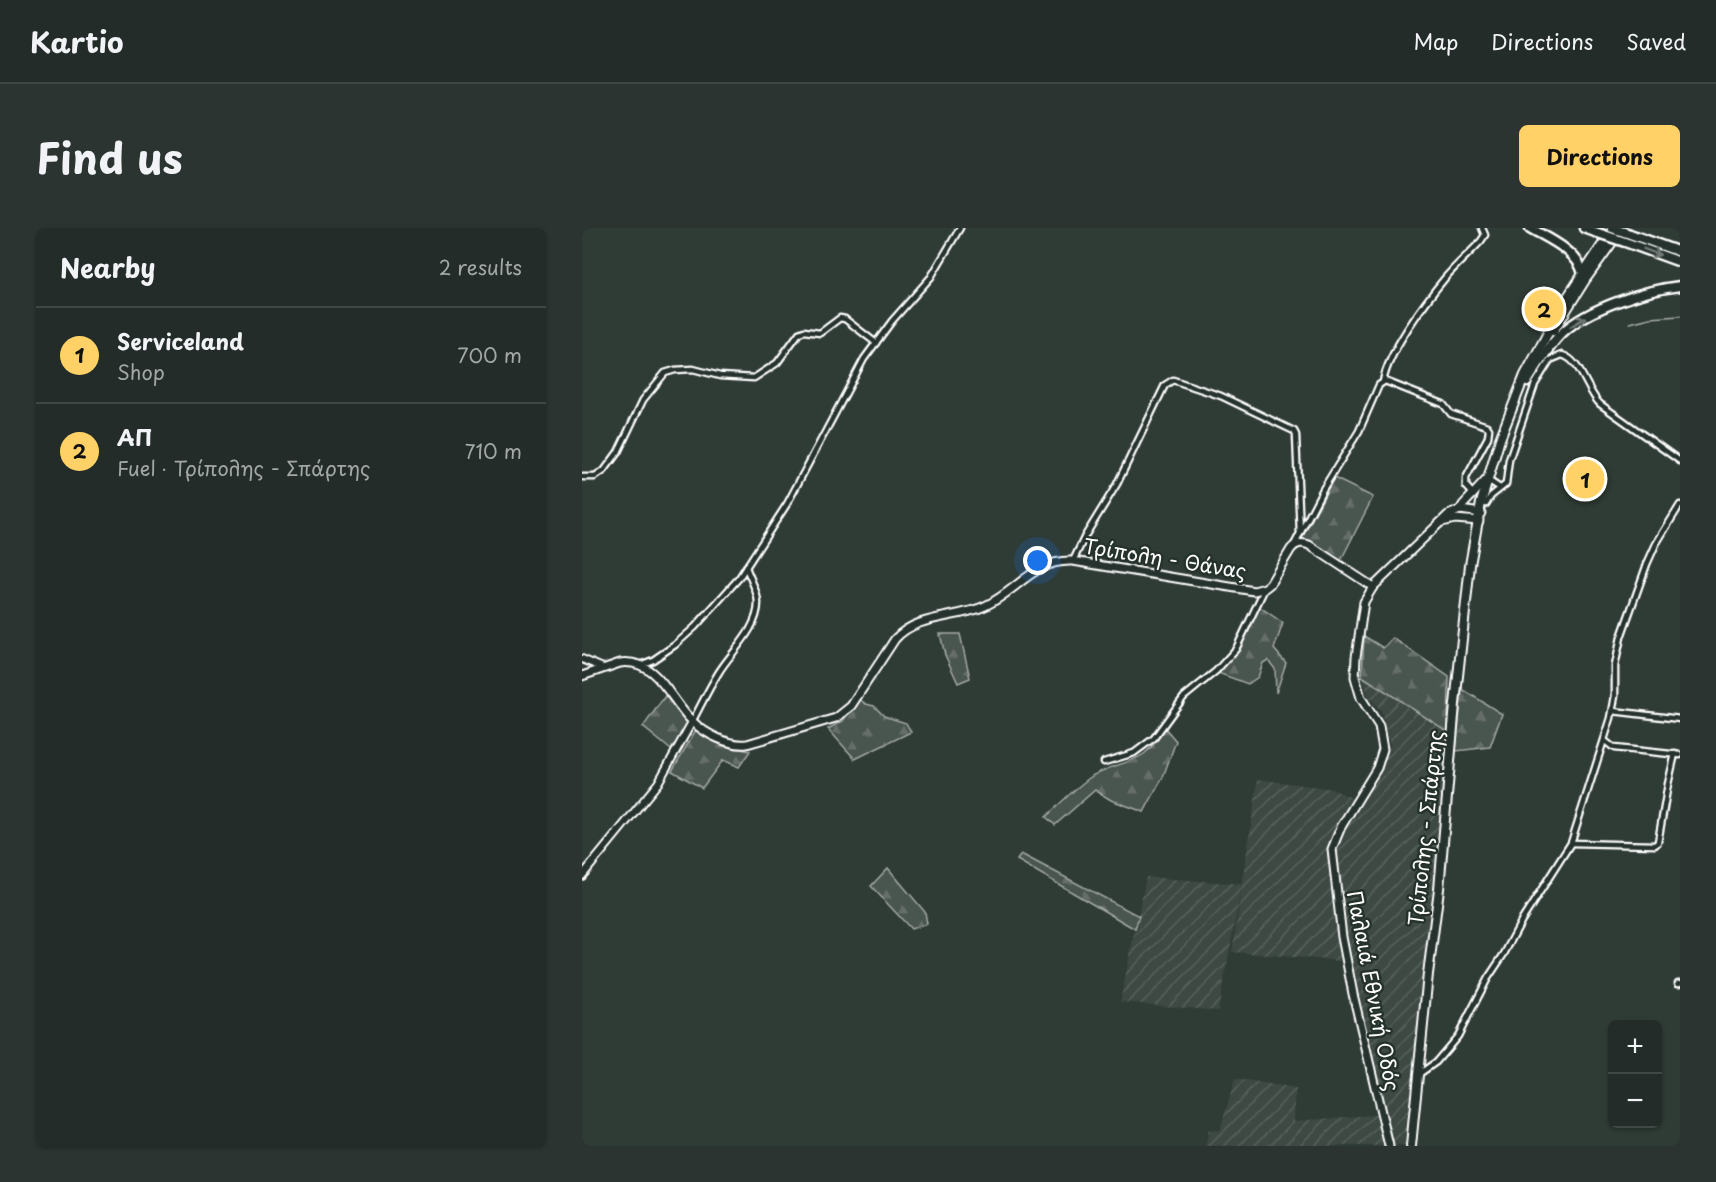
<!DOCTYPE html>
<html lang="en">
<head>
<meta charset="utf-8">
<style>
  body { margin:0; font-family:"Playpen Sans",sans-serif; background:#2b3430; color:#f1f3f6 }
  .controls { position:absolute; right:18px; bottom:18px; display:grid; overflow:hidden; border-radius:9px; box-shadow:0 2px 4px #0004 }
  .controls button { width:54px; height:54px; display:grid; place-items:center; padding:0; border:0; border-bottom:2px solid #404845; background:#232c28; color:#f1f3f6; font:30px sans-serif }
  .you { position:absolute; left:456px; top:333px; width:21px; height:21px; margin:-15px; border:4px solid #fff; border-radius:50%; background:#1a73e8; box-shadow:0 0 0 9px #1a73e833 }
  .badge { display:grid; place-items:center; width:39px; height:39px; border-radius:50%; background:#ffd166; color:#111; font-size:20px; font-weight:700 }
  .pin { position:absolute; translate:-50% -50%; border:3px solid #fff; box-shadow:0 2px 6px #0006 }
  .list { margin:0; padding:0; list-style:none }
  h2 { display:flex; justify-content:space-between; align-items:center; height:78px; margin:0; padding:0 24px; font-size:26px }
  h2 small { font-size:20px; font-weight:400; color:#a3a7a8 }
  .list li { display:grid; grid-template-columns:39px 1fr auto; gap:18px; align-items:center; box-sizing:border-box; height:96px; padding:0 24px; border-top:2px solid #404845 }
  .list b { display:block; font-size:22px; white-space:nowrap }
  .list p { margin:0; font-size:20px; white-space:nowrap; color:#a3a7a8 }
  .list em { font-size:20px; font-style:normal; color:#a3a7a8 }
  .map { position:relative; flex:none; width:1098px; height:918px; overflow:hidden; border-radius:9px }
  header { display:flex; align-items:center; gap:36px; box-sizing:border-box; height:84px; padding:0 30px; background:#232c28; border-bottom:2px solid #404845 }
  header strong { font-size:28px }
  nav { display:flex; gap:33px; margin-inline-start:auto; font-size:21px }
  .intro { display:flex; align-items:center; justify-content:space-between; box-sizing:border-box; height:144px; padding:0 36px }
  h1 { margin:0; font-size:42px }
  .button { padding:15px 27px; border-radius:9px; background:#ffd166; color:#111; font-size:21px; font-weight:700 }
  main { display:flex; gap:36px; padding:0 36px }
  aside { flex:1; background:#232c28; border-radius:9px; box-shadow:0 2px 4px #0004 }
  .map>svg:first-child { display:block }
  .industrial { fill:url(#industrial-furrows) }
  .forest { fill:url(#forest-firs); stroke:#a4aaa7; stroke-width:1.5 }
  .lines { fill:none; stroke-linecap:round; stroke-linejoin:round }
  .stream { stroke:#a9afac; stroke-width:1.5 }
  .minor-casing { stroke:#fff; stroke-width:9 }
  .tertiary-casing { stroke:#fff; stroke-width:10 }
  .secondary-casing { stroke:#fff; stroke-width:11 }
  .primary-casing { stroke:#fff; stroke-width:12 }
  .motorway-casing { stroke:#fff; stroke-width:13 }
  .minor { stroke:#26332d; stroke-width:4.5 }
  .tertiary { stroke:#26332d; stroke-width:6 }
  .secondary { stroke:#26332d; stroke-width:7 }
  .primary { stroke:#26332d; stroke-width:8 }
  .motorway { stroke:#26332d; stroke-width:8 }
  .motorway-bridge-casing { stroke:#fff; stroke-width:13; stroke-linecap:butt }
  .motorway-bridge { stroke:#26332d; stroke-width:8 }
  .oneway { stroke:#727a76 }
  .labels { text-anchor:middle; stroke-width:5; stroke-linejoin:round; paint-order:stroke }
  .street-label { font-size:20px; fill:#fff; stroke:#26332d }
</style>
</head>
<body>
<header>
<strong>Kartio</strong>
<nav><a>Map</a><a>Directions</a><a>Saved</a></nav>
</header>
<div class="intro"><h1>Find us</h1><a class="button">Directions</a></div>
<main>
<aside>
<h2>Nearby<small>2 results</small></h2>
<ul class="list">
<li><span class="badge">1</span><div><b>Serviceland</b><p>Shop</p></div><em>700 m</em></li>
<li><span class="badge">2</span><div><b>ΑΠ</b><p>Fuel · Τρίπολης - Σπάρτης</p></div><em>710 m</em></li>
</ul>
</aside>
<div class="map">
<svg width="1098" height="918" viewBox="0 0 1098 918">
  <defs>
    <pattern id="industrial-furrows" width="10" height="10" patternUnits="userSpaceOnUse" patternTransform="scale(1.5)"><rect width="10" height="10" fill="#3c4842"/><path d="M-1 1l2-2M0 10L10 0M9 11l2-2" fill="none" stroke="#59635e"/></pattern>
    <pattern id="forest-firs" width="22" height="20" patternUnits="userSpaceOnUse" patternTransform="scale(1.5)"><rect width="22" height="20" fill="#4a544f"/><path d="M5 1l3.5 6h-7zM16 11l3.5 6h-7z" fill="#656e69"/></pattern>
  </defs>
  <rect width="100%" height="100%" fill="#2f3b35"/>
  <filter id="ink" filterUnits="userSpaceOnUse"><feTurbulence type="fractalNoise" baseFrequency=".0167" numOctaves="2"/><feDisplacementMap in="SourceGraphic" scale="12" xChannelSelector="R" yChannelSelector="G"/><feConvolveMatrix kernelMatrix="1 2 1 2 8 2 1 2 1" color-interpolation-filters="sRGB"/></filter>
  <g filter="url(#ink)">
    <polygon class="industrial" points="780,448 866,504 826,918 624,918 626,903 638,902 653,851 714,861 712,893 804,886 770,734 650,724 659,663 636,783 538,774 564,649 660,656 676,551 750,561 772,571 797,545 808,516 799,483 786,468"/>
    <g class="forest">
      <polygon points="752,250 791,269 758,334 720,310"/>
      <polygon points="678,379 701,395 692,421 704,435 694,465 693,441 686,432 681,435 676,449 666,456 636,445 659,418"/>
      <polygon points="358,406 378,406 388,450 376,455 363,427"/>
      <polygon points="782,408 801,420 811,410 867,449 866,504 780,448"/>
      <polygon points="880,461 920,486 908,519 874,523"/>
      <polygon points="83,468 108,494 89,522 61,499"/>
      <polygon points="277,471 284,476 292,478 302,488 324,495 329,504 273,531 246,501 261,493"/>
      <polygon points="115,500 140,517 168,523 157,539 141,532 120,560 90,543"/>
      <path d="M583 500 594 513 581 549 562 584 529 572 513 562 473 597 464 589C479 574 493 560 510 548 526 538 547 536 562 526 571 519 577 510 583 500Z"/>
      <polygon points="439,626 557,688 553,701 435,632"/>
      <polygon points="306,640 343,684 345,696 329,701 289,658"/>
    </g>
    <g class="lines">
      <polyline class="stream" points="1048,95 1068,90 1098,88"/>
      <defs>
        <g id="minor">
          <path d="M801 154C806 124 843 74 863 50 874 37 887 26 899 13L903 7 900 0"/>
          <polyline points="0,249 13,249 22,243 36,224 61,172 83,145 93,142 111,141 138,148 172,150 195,135 217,105 222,103 238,105 258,90 263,91 294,115"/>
          <polyline points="909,254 918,260"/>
          <path d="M904 276 909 268 924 256 927 232 953 156 968 132 980 127C999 132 1004 162 1018 176L1098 233"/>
          <polyline points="712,317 741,261 777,203 797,157 803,153 861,176 869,186 905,198 907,201 906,209 884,250 884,258 892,267"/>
          <polyline points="491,333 503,308 535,256 583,157 591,152 639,168 712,203 714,207 718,306"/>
          <polyline points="58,437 71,432 93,417 113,399 157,350 205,276 282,131 310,93 349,49 378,0"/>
          <polyline points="1031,483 1098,491"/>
          <path d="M110 494C119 477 127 460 137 444 150 423 176 401 176 375 176 363 168 351 164 339"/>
          <polyline points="1023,513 1032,520 1098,527"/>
          <polyline points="522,534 552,525 572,510 602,469 634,443 654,421 683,360"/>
          <polyline points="989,615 1073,617 1076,614 1086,556 1093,526"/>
          <polyline points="1096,755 1098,755"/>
          <polyline points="837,846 854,834 876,808 906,750 922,726 940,692 989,615 1029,490 1033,468 1033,438 1039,409 1065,336 1074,316 1098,277"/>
        </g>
        <g id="tertiary">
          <polyline points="0,431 21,440"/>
          <polyline points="0,648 76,555 110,494"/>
        </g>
        <g id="secondary">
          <polyline points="878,282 881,277 906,250"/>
          <polyline points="860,294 873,291 897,293"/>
          <path d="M0 448 38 435C75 430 88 472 110 493 123 506 147 518 165 516L254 490 269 478 313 411C335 386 375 391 403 378 436 363 452 331 491 333L672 363 683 360 688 356 709 321C714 315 719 314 727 317L791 359"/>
          <polyline points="807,918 771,766 760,709 750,621 759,599 795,540 801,521 797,498 779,470 773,449 774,429 782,374 791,359 866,287 878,282 899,285"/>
        </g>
        <g id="primary">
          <polyline points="971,103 1003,52 1036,6"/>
          <polyline points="829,918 846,746 857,661 873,476 888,337 899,275 918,211 943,147 985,70 1029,4"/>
        </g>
        <g id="motorway">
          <path d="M948 0C967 11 996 23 1001 46"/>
          <polyline points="1002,0 1013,4"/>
          <polyline points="1048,6 1098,24"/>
          <polyline points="1043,14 1098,34"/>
          <path d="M945 154C956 137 966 118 981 104 1007 80 1063 62 1098 58"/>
        </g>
      </defs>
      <use href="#minor" class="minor-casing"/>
      <use href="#tertiary" class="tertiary-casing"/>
      <use href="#secondary" class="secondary-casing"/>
      <use href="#primary" class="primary-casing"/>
      <use href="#motorway" class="motorway-casing"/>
      <use href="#minor" class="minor"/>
      <use href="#tertiary" class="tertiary"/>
      <use href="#secondary" class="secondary"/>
      <use href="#primary" class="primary"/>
      <use href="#motorway" class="motorway"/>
      <defs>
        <g id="motorway-bridge">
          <polyline points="1030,0 1048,6"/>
          <polyline points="1013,4 1043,14"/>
        </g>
      </defs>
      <use href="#motorway-bridge" class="motorway-bridge-casing"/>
      <use href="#motorway-bridge" class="motorway-bridge"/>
    </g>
    <defs><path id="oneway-shaft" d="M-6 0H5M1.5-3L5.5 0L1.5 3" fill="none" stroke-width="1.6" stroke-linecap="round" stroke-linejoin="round" transform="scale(1.5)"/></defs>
    <g class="oneway">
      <use href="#oneway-shaft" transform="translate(1070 24) rotate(20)"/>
      <use href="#oneway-shaft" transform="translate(996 94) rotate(-32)"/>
    </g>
  </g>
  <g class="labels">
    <g class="street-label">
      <text transform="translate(583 331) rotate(9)" y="7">Τρίπολη - Θάνας</text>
      <text transform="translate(844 600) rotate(-84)" y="7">Τρίπολης - Σπάρτης</text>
      <text transform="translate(791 763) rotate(79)" y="7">Παλαιά Εθνική Οδός</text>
    </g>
  </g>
</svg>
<div class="controls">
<button>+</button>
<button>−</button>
</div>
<div class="you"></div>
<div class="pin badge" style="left:1003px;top:251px">1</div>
<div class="pin badge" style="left:962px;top:81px">2</div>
</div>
</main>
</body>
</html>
